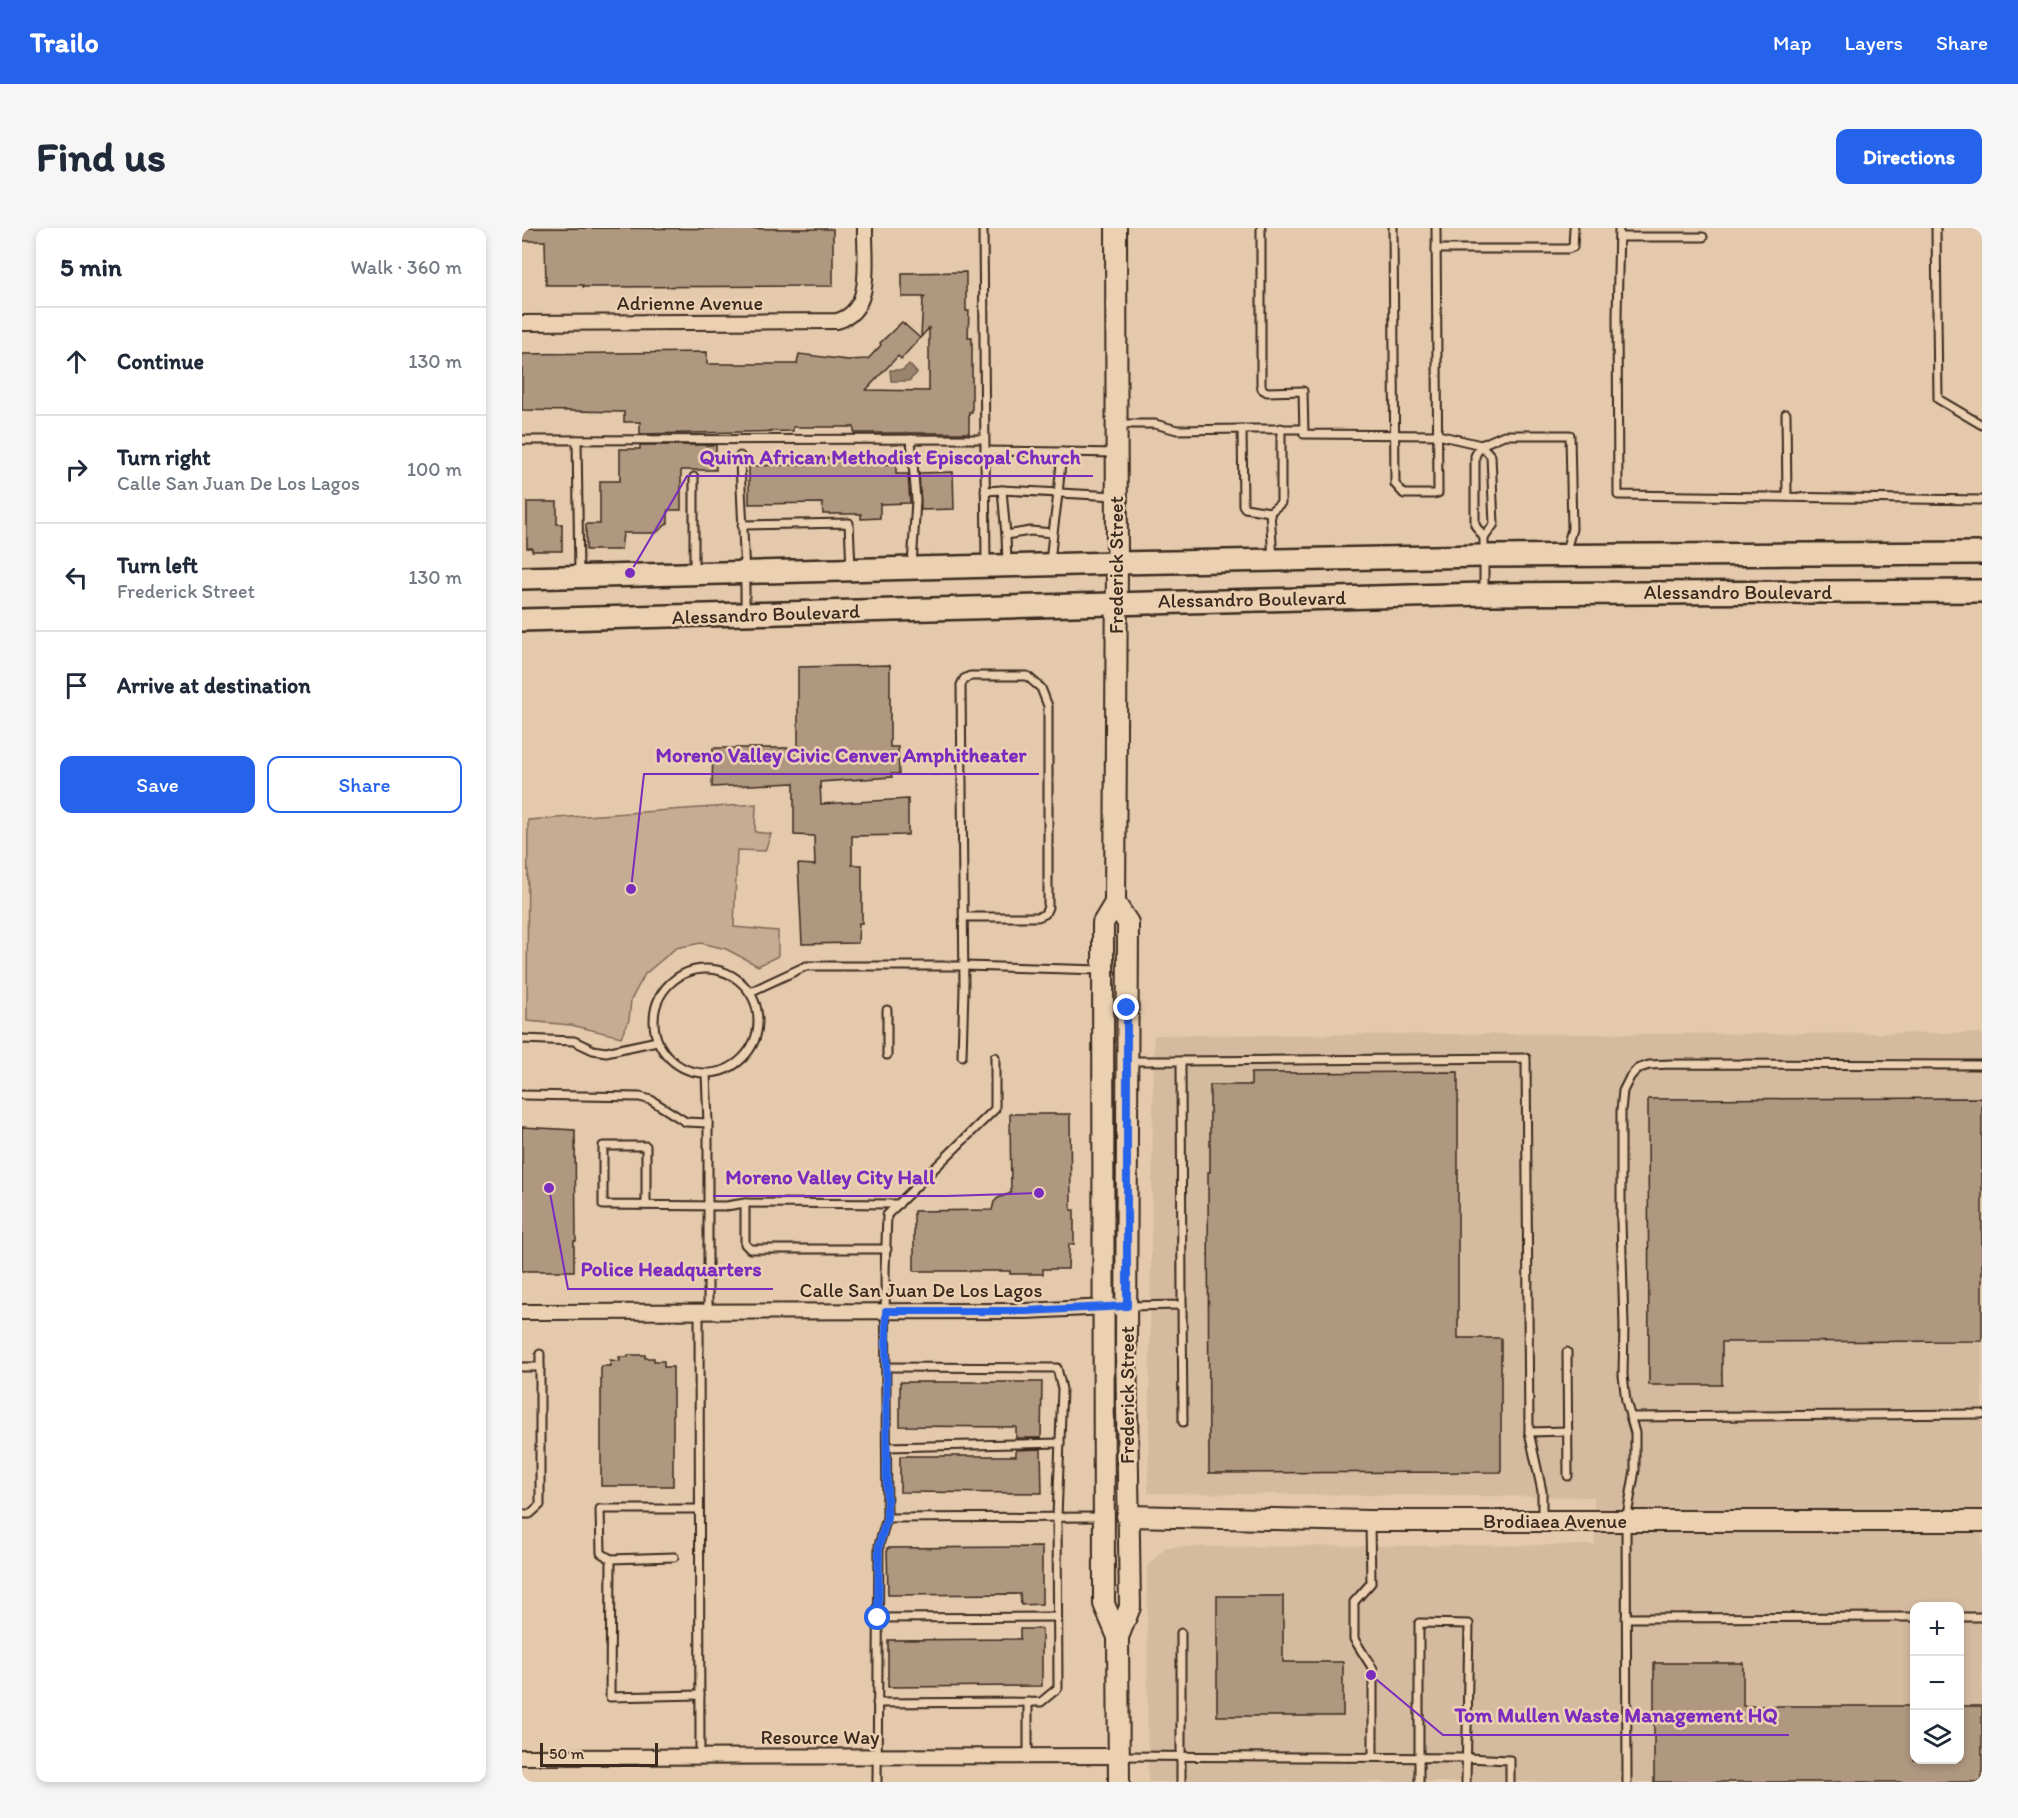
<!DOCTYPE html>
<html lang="en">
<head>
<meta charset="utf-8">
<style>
  body { margin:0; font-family:Itim,sans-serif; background:#f6f6f7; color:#1f2937 }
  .controls { position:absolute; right:18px; bottom:18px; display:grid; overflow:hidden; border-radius:12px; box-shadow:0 3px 9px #0003 }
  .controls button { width:54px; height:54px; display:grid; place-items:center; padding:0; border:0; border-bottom:2px solid #e0e1e3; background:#fff; color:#1f2937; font:30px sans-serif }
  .scale { position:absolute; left:18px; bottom:15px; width:118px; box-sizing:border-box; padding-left:6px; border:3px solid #3b2a1e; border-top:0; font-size:16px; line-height:21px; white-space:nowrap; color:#3b2a1e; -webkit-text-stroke:4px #ebd0b2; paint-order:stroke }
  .stop { position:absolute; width:18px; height:18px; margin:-14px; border:4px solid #2563eb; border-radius:50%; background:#fff }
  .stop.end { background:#2563eb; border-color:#fff; box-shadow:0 2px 6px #0008 }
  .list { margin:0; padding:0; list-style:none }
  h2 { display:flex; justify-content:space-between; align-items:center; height:78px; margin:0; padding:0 24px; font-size:26px }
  h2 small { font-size:20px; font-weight:400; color:#747a83 }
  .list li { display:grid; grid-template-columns:39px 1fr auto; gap:18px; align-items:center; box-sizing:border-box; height:108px; padding:0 24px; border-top:2px solid #e0e1e3 }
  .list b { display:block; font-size:22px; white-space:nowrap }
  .list p { margin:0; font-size:20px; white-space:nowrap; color:#747a83 }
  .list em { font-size:20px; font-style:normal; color:#747a83 }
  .actions { display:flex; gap:12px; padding:18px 24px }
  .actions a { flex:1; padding:14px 0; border:2px solid #2563eb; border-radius:12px; text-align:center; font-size:21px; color:#2563eb }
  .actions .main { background:#2563eb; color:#fff }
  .icon { flex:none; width:33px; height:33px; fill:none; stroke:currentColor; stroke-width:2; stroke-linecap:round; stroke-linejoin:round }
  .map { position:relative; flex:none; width:1460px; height:1554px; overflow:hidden; border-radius:12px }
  header { display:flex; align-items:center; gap:36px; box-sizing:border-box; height:84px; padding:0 30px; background:#2563eb; color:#fff }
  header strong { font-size:28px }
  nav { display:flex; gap:33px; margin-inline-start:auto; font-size:21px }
  .intro { display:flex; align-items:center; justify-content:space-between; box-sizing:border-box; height:144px; padding:0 36px }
  h1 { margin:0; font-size:42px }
  .button { padding:15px 27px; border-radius:12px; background:#2563eb; color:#fff; font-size:21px; font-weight:700 }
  main { display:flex; gap:36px; padding:0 36px }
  aside { flex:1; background:#fff; border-radius:12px; box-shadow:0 3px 9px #0003 }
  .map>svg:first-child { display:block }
  .built { fill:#d4ba9f; fill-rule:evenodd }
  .green { fill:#c5ac92; stroke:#806b58; stroke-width:1.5 }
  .water { fill:#9a846e; stroke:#74604e; stroke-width:1.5 }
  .building { fill:#b09880; stroke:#3b2a1e; stroke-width:1.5 }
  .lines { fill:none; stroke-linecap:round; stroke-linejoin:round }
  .lane-casing { stroke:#3b2a1e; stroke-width:11 }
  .street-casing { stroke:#3b2a1e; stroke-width:18 }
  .secondary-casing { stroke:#3b2a1e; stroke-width:24 }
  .primary-casing { stroke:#3b2a1e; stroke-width:26 }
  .lane { stroke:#ebd0b2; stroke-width:7 }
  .street { stroke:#ebd0b2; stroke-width:14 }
  .secondary { stroke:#ebd0b2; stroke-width:20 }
  .primary { stroke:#ebd0b2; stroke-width:21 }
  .route { stroke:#2563eb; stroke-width:8 }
  .labels { text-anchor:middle; stroke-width:5; stroke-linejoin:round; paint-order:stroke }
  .street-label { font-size:20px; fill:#3b2a1e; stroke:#ebd0b2 }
  .leader { fill:none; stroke:#7b2cbf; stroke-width:2 }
  .callout-dot { fill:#7b2cbf; stroke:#ebd0b2; stroke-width:2 }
  .callout-label { font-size:21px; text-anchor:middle; font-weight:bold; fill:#7b2cbf; stroke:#ebd0b2; stroke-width:5; stroke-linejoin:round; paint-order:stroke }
</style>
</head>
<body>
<header>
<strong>Trailo</strong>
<nav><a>Map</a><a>Layers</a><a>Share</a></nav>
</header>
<div class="intro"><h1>Find us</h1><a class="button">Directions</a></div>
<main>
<aside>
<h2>5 min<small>Walk · 360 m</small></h2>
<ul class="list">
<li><svg class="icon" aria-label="ahead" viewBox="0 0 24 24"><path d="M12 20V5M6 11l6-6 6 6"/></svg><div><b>Continue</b></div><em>130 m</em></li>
<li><svg class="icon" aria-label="right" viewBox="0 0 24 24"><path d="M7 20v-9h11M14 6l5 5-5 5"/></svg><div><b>Turn right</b><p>Calle San Juan De Los Lagos</p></div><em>100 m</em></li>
<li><svg class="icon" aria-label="left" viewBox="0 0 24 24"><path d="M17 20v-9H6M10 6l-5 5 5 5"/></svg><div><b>Turn left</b><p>Frederick Street</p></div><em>130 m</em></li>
<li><svg class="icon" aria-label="arrive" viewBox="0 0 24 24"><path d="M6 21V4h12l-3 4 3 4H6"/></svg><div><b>Arrive at destination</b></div></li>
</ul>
<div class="actions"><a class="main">Save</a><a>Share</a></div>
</aside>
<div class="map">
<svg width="1460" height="1554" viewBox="0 0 1460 1554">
  <rect width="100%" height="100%" fill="#e4c9ac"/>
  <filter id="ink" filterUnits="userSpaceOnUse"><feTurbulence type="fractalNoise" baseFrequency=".0167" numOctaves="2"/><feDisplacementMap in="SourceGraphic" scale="12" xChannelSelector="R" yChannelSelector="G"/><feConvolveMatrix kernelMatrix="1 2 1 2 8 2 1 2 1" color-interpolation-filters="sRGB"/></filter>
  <g filter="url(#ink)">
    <path class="built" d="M1460 805V1554H626L625 1339 644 1319 1073 1317 1072 1269 626 1265 632 807ZM1392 1378H1438V1532H1392Z"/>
    <polygon class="green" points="234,576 233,604 249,606 243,623 215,622 212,699 256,703 256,728 236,738 204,721 179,715 154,720 123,746 109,772 107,792 99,809 49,797 5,793 6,592"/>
    <polygon class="water" points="387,136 395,145 387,153 369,153 368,142 381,142"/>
    <g class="building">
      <polygon points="0,0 311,1 311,58 61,59 61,57 24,57 23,13 0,13"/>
      <polygon points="444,44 444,83 447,83 446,109 450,109 450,184 447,184 447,205 332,205 332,199 271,199 271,203 118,206 118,194 102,194 102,184 0,182 0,126 185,124 185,136 275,136 277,126 325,132 346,131 359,117 358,115 380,94 398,110 379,131 376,128 344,162 407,163 407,100 399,109 401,71 403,69 380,69 380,45"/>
      <polygon points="118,217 194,217 194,242 159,242 159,282 146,282 146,295 134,305 101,305 99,322 64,322 64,296 78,296 78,253 98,253 98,221 118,221"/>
      <polygon points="303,230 332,230 332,236 374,236 374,246 386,246 388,275 358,276 358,290 339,291 339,286 301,286 300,275 227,276 227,238 303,236"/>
      <polygon points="431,244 432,281 399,282 397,245"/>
      <polygon points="5,274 35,274 35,296 40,296 40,323 10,323 10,320 5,320"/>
      <polygon points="368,437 368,519 376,519 377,546 369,546 370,549 298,554 299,576 386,571 386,607 330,608 330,637 340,637 340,695 337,695 336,715 280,716 276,636 293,637 292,608 272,607 272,555 190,559 191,520 276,520 276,439"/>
      <polygon points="936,844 936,1110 979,1110 979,1244 687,1245 686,944 688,944 688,857 729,857 729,845"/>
      <polygon points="1460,870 1460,1113 1200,1114 1200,1157 1127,1157 1126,871"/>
      <polygon points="488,886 548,886 549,982 552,982 552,1016 547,1016 546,1041 521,1041 521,1046 488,1046 488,1043 392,1043 392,983 470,982 472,974 476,970 489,965"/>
      <polygon points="0,899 53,902 54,1013 52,1013 52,1043 0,1043"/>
      <polygon points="106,1127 123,1127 123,1130 132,1130 132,1133 142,1133 142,1139 151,1139 151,1258 79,1258 79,1138 89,1138 88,1132 98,1133 97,1129 106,1129"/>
      <polygon points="378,1154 520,1154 519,1210 494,1210 494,1199 378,1198"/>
      <polygon points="519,1221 520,1265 378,1264 378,1228 494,1228 494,1222"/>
      <polygon points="520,1319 520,1376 499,1377 498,1366 366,1367 365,1320"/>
      <polygon points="695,1368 761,1368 761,1434 821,1434 821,1488 695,1488"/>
      <polygon points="498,1401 520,1401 520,1458 366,1459 366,1412 498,1411"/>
      <polygon points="1132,1435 1221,1435 1221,1478 1392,1478 1392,1532 1437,1532 1437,1478 1460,1478 1460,1554 1132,1554"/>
    </g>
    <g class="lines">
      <defs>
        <g id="lane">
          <polyline points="461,0 464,336"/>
          <polyline points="739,0 739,157 740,161 745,164 781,163 782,206 916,207 959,217 982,207 1048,207 1050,301 1043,326"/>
          <polyline points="871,0 873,256 882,266 912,266 916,265 916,261 914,0"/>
          <polyline points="1097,0 1095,89 1096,267 1460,272"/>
          <polyline points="1414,0 1416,171 1460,197"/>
          <polyline points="1097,9 1181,9"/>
          <polyline points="914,21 1046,21 1051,19 1052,0"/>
          <polyline points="1264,186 1265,269"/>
          <polyline points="596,196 633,196 655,202 720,201 721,277 723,280 748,284 751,331"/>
          <polyline points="720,201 781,201"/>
          <polyline points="389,211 394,272 390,338"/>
          <polyline points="0,212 462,211"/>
          <polyline points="55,212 57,347"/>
          <polyline points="959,217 969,228 972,296 962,310 962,364"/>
          <polyline points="959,217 953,228 953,297 962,310"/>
          <polyline points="463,223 540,224"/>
          <path d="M218 228C219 281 224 333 223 385"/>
          <polyline points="480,262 594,268"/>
          <polyline points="463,263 480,262 484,307"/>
          <polyline points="748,284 759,275 759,200"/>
          <polyline points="220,297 327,295 329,341"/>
          <polyline points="531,305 536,266 540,224 594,225"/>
          <polyline points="485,335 484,307 508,303 531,305 528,335"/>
          <polyline points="172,344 172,249"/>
          <circle cx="184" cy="793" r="52"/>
          <polyline points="228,764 284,738 442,738 579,742"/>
          <polyline points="365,782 365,827"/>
          <polyline points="0,811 52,813 71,822 84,824 135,813"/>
          <polyline points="440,828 442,761 439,457 442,451 448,448 505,448 519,460 526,478 526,679 523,686 516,689 442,689"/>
          <polyline points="608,833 659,833"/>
          <polyline points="184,846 186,895 186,1083"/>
          <polyline points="0,867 118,869 129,872 164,894 186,895"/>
          <polyline points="223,975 377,976"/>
          <polyline points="124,977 124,918 81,918 81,977 204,978 223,975 223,1016 228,1021 365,1021"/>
          <polyline points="660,1077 661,1194"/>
          <polyline points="605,1078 660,1077 659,833 1004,830 1007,1204 1020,1263 1020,1292"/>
          <polyline points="177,1083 178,1529"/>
          <polyline points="1045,1124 1046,1248"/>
          <polyline points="0,1139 18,1139"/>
          <polyline points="1108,1189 1460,1186"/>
          <polyline points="1007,1204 1046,1203"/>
          <polyline points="365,1219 538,1215"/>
          <polyline points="177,1281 78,1281 79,1325 89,1331 88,1469 178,1467"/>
          <polyline points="0,1286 8,1286 18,1277 18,1126"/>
          <polyline points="365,1290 579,1289"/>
          <polyline points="848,1296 849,1355 832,1374 832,1411 851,1441 851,1529"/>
          <polyline points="89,1331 152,1329"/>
          <polyline points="1438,1389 1460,1389"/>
          <polyline points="356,1390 535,1389"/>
          <polyline points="1104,1390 1392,1389"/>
          <polyline points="659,1405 659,1554"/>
          <polyline points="355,1475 519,1474 536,1460 535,1289 540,1161 535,1140 364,1139"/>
          <polyline points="506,1528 506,1474"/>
          <polyline points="599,1528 944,1530 988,1532 988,1554"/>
          <polyline points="355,1554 357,1317 365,1290 363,1043 365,987 473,881 473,829"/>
          <polyline points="897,1554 897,1395 947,1396 944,1554"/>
          <polyline points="1105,1554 1104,1293 1113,1242 1113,1205 1104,1173 1101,1147 1102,1098 1099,993 1099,883 1101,863 1108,849 1115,841 1127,837 1149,836 1460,837"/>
        </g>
        <g id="street">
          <path d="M0 95 315 93C353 83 342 30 343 0"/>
          <polyline points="0,1084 504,1083 605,1078"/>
          <polyline points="0,1529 597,1528"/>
        </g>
        <g id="secondary">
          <polyline points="594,0 595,335 593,675 581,695 582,1376 596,1409 597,1554"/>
          <polyline points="593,675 606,695 604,1113 608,1379 596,1409"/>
          <polyline points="605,1288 848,1293 1460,1293"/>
        </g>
        <g id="primary">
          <polyline points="0,350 595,335 962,328 1460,325"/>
          <polyline points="0,392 962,366 1460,363"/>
        </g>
      </defs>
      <use href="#lane" class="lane-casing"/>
      <use href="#street" class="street-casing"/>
      <use href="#secondary" class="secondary-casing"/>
      <use href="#primary" class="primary-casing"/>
      <use href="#lane" class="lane"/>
      <use href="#street" class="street"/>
      <use href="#secondary" class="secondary"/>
      <use href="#primary" class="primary"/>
    </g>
  </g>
  <g class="lines" filter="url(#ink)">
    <polyline class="route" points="356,1390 357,1317 365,1290 364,1083 504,1083 605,1078 605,780"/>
  </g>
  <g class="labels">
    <g class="street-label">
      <text x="168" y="82">Adrienne Avenue</text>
      <text transform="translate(594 337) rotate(-90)" y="7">Frederick Street</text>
      <text x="1216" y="371">Alessandro Boulevard</text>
      <text transform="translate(730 371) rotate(-1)" y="7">Alessandro Boulevard</text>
      <text transform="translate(244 386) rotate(-2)" y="7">Alessandro Boulevard</text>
      <text x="399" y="1069">Calle San Juan De Los Lagos</text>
      <text transform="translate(605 1167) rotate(-90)" y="7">Frederick Street</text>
      <text x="1033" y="1300">Brodiaea Avenue</text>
      <text x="298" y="1516">Resource Way</text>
    </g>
  </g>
  <path class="leader" d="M108 345L165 248H571M109 661L122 546H517M517 965L425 968H191M27 960L46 1061H251M849 1447L921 1507H1267"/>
  <g class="callout-dot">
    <circle cx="108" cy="345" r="6"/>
    <circle cx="109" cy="661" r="6"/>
    <circle cx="517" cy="965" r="6"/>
    <circle cx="27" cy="960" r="6"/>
    <circle cx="849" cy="1447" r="6"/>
  </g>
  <g class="callout-label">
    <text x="368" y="236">Quinn African Methodist Episcopal Church</text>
    <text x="319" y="534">Moreno Valley Civic Cenver Amphitheater</text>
    <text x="308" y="956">Moreno Valley City Hall</text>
    <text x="149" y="1048">Police Headquarters</text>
    <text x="1094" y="1494">Tom Mullen Waste Management HQ</text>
  </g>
</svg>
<div class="controls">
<button>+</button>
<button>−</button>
<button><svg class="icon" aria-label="layers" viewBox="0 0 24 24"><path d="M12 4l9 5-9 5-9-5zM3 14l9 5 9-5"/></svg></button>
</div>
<div class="scale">50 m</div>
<div class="stop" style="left:356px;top:1390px"></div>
<div class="stop end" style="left:605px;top:780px"></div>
</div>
</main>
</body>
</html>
